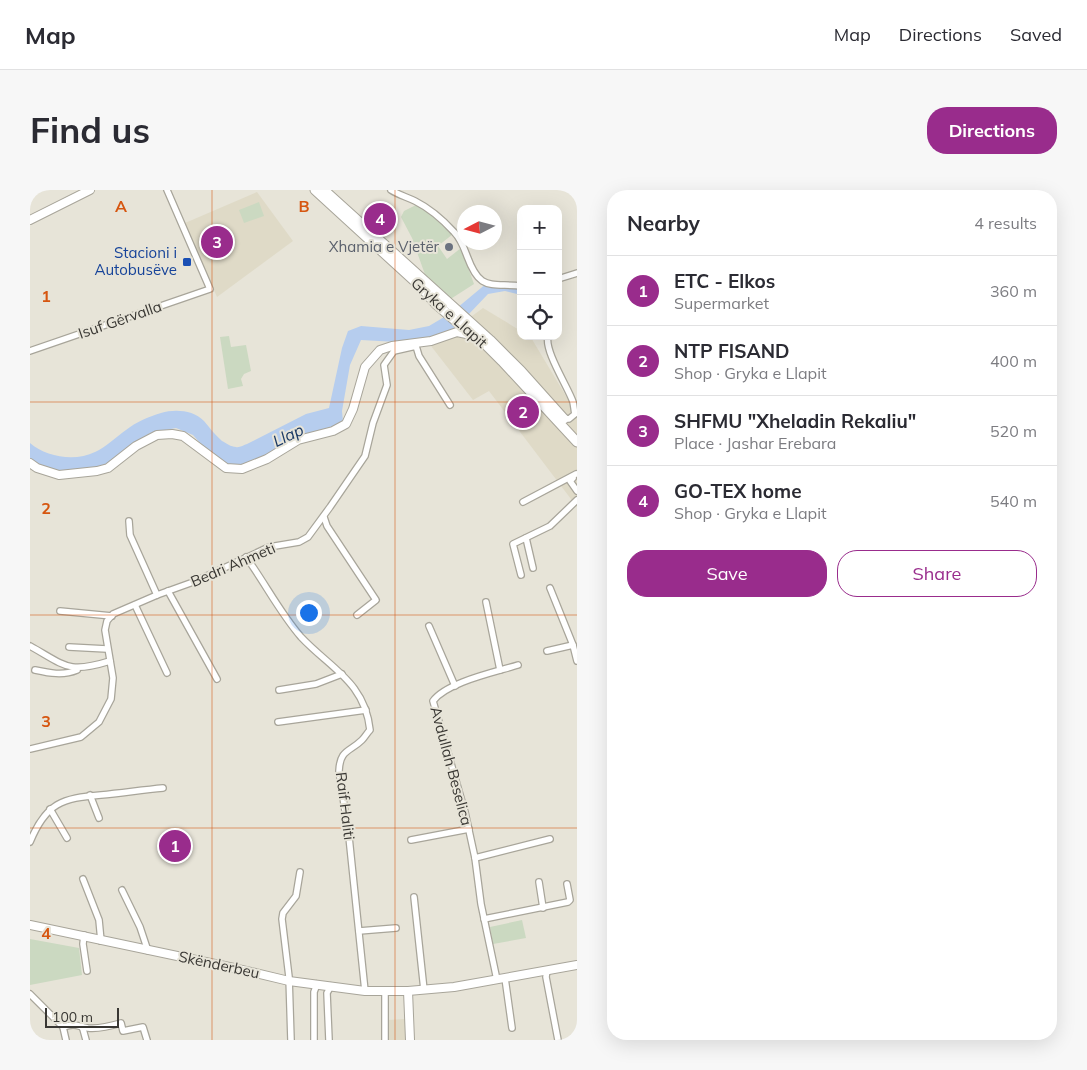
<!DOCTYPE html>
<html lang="en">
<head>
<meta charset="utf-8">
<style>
  body { margin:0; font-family:Mulish,sans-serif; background:#f7f7f7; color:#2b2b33 }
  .controls { position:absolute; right:15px; top:15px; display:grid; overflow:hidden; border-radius:10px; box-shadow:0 5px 20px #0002 }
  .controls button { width:45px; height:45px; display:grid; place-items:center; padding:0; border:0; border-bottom:1px solid #e1e1e2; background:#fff; color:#2b2b33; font:25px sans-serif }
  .compass { position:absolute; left:427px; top:15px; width:45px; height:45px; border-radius:50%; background:#fff; box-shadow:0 5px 20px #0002; rotate:264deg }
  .scale { position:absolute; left:15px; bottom:12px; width:74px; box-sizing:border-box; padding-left:5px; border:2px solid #393733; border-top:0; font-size:14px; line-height:18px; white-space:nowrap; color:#393733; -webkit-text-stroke:4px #e7e4d8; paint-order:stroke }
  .you { position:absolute; left:278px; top:422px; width:18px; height:18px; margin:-12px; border:4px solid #fff; border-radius:50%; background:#1a73e8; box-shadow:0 0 0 8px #1a73e833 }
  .badge { display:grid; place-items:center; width:32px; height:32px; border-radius:50%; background:#992c8c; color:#fff; font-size:16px; font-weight:700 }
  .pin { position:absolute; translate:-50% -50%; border:2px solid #fff; box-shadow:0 1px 5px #0006 }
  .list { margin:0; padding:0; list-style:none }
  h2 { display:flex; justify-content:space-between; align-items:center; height:65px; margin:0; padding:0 20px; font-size:21px }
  h2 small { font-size:16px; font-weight:400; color:#7c7c81 }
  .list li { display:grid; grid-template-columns:32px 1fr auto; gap:15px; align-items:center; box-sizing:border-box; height:70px; padding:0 20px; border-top:1px solid #e1e1e2 }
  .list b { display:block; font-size:19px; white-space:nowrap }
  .list p { margin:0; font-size:16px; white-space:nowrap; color:#7c7c81 }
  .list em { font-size:16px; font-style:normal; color:#7c7c81 }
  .actions { display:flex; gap:10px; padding:15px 20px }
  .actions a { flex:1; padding:11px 0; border:1px solid #992c8c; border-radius:20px; text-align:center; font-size:18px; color:#992c8c }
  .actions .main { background:#992c8c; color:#fff }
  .icon { flex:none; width:28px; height:28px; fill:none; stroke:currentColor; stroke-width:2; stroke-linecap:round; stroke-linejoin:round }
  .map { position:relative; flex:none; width:547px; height:850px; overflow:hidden; border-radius:20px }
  header { display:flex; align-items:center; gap:30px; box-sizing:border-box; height:70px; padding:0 25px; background:#fff; border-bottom:1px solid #e1e1e2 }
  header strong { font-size:24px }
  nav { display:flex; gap:28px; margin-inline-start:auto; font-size:18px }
  .intro { display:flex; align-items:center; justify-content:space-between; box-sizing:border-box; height:120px; padding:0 30px }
  h1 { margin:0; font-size:35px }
  .button { padding:12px 22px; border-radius:20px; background:#992c8c; color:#fff; font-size:18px; font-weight:700 }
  main { display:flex; gap:30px; padding:0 30px }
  aside { flex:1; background:#fff; border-radius:20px; box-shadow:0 5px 20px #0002 }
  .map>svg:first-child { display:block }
  .built { fill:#dfdac7 }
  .green { fill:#cbd9c1 }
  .water { fill:#b6cdee }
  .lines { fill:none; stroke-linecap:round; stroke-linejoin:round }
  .street-casing { stroke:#a8a59a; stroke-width:8 }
  .secondary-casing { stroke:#a8a59a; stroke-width:10 }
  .primary-casing { stroke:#a8a59a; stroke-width:11 }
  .street { stroke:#fff; stroke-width:5.5 }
  .secondary { stroke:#fff; stroke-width:8 }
  .primary { stroke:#fff; stroke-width:9 }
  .grid { fill:none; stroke:#d65610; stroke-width:1; stroke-opacity:0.55 }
  .worship-dot { fill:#6b7280; stroke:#e7e4d8; stroke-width:2 }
  .transit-dot { fill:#1a4fb4; stroke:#e7e4d8; stroke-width:2 }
  .labels { text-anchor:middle; stroke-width:4; stroke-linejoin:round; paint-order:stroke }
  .worship-label { font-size:15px; fill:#5b616d; stroke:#e7e4d8; text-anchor:end }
  .transit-label { font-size:15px; fill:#164399; stroke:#e7e4d8; text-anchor:end }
  .street-label { font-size:15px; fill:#393733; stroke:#e7e4d8 }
  .water-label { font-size:16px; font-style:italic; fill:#1a3964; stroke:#e7e4d8 }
  .grid-label { font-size:16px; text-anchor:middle; font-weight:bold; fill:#d65610; stroke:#e7e4d8; stroke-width:4; stroke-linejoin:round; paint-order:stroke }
</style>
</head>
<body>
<header>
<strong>Map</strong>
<nav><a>Map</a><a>Directions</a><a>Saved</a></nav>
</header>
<div class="intro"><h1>Find us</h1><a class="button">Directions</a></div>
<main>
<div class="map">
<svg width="547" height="850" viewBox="0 0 547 850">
  <rect width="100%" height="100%" fill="#e7e4d8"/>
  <g class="built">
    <polygon points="227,2 263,51 187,107 155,33"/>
    <polygon points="453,118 491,141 491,146 500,146 545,221 547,221 547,317 459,201 443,210 401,156"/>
    <polygon points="375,829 376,850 358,850 357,830"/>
  </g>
  <g class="green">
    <polygon points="229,12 234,26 214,33 209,20"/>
    <polygon points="386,15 394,18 423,44 408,56 417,69 431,58 444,94 419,110 398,93 382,48 371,27 374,21"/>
    <polygon points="199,146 201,157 216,155 221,181 214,184 211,189 213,196 198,199 190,147"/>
    <polygon points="492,730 496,748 463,754 460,737"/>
    <polygon points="0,749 49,758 52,785 0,795"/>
  </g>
  <path class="water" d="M464 92 491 98V105L475 101 458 104 438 125 429 138 385 153 331 150 320 175 312 221 313 232 299 240 276 244 257 252 223 273 207 276 197 274 178 262 163 245 146 238 120 243 71 279 26 284 0 273V253C16 267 45 272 65 262 76 257 86 247 96 240 106 232 118 227 131 223 145 219 163 220 174 231 180 238 185 245 192 251 196 253 201 257 206 257 209 258 214 255 217 254L276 224 299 218 312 158 318 141 331 136 379 140 399 136 421 123 457 93Z"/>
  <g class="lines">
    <defs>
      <g id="street">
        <path d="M361 0C369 5 377 7 385 11 399 18 414 31 424 42 431 49 434 58 437 66 450 101 458 93 491 96"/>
        <polyline points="528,89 547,83"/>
        <path d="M518 146C514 161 538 197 543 212 544 216 544 220 545 224L539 229 533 228"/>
        <polyline points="0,161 180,99 137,0"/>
        <polyline points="543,288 540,291 547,301"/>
        <polyline points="493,312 546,284"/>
        <polyline points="294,327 297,336 346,410 327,425"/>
        <polyline points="99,331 100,345 127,405"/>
        <polyline points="496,348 503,378"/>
        <path d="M216 367C235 393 250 423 271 447 300 478 335 492 340 540 337 543 335 547 332 550 320 562 310 559 309 581L319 647 335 801"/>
        <polyline points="491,385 483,354 520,336 547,310"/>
        <polyline points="520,398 543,455 547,471"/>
        <polyline points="138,401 187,489"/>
        <polyline points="456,412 470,480"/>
        <polyline points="105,415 137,483"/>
        <polyline points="30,421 82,426"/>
        <polyline points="399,436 425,496"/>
        <path d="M0 456C36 476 38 484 80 471"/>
        <polyline points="39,457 77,459"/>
        <polyline points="517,461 543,455"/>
        <path d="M5 480C19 483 33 486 47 480"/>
        <polyline points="249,500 286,494 312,484"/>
        <polyline points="248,532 336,520"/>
        <polyline points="0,559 51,547 69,532 81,509 83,488 75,440 77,431 83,424 127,405 166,391 239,357 269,352 278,347 300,317 335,266 343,233 357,195 354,175 364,161 386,156 389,166 420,215"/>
        <polyline points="60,605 69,628"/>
        <polyline points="20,619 37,648"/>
        <polyline points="381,650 439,639"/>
        <path d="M0 652C16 613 32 608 71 605 92 603 112 600 133 598"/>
        <polyline points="445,668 520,649"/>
        <polyline points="53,689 69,730 71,751"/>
        <polyline points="509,692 513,718"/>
        <polyline points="92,700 110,737 118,761"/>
        <polyline points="384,707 394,800"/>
        <polyline points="454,729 538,712 540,710 537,694"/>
        <polyline points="329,741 366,738"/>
        <polyline points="54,745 53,754 57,781"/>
        <polyline points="517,780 516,787 528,850"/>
        <polyline points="475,788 482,838"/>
        <path d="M467 790 451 714 445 668 435 622 403 511C417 492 466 482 488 475"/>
        <polyline points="355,802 355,850"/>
        <polyline points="0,804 33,837 36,850"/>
        <polyline points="51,836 53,839 56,850"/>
        <path d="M33 837C46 833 46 836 58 838 69 839 81 836 91 833L93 841 113 837 117 850"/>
        <polyline points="261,850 259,787 252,729 253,723 266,706 270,682"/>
        <polyline points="284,850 284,802 287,794"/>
        <polyline points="299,850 297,803 301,796"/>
      </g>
      <g id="secondary">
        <polyline points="0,30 60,0"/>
        <polyline points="0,273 7,278 29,285 67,281 78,278 106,256 127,245 142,244 153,246 196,278 212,279 237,269 268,250 303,241 316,234 323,219 335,177 350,160 362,156 401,151 427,142 441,145"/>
        <polyline points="0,735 204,778 259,791 335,801 378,801 424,797 547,775"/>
        <polyline points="378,801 380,850"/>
      </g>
      <g id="primary">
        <polyline points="285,0 391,97 406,114 434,138 455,154 472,171 547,252"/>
        <polyline points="294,0 460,150 491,181 534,229"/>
      </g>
    </defs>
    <use href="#street" class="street-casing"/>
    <use href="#secondary" class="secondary-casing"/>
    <use href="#primary" class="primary-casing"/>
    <use href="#street" class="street"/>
    <use href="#secondary" class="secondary"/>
    <use href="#primary" class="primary"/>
  </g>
  <path class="grid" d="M182 0V850M365 0V850M0 212H547M0 425H547M0 638H547"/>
  <circle class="worship-dot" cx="419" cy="57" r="5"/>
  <rect class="transit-dot" x="152" y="67" width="10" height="10" rx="2.5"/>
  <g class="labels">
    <g class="worship-label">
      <text x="409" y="62">Xhamia e Vjetër</text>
    </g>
    <g class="transit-label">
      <text x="147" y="68">Stacioni i<tspan x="147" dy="17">Autobusëve</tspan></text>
    </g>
    <g class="street-label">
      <text transform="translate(419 123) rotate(42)" y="5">Gryka e Llapit</text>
      <text transform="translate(90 130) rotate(-19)" y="5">Isuf Gërvalla</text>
      <text transform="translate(203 375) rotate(-23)" y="5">Bedri Ahmeti</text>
      <text transform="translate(421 576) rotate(75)" y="5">Avdullah Beselica</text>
      <text transform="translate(315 616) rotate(83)" y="5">Raif Haliti</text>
      <text transform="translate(189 775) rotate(12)" y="5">Skënderbeu</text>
    </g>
    <g class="water-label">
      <text transform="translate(258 245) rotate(-25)" y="6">Llap</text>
    </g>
  </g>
  <g class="grid-label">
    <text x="91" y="22">A</text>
    <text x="274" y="22">B</text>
    <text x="16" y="112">1</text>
    <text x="16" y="324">2</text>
    <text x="16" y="537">3</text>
    <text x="16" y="749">4</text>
  </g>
</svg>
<div class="controls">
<button>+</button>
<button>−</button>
<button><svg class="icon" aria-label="locate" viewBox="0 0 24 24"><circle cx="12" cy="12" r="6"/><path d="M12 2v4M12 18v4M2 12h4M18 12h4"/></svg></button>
</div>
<svg class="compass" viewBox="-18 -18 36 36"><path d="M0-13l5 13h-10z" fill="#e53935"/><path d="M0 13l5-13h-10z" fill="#7c7c81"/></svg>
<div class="scale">100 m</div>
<div class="you"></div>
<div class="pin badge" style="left:145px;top:656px">1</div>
<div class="pin badge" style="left:493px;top:222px">2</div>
<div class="pin badge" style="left:187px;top:52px">3</div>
<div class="pin badge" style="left:350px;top:29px">4</div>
</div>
<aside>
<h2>Nearby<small>4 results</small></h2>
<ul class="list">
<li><span class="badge">1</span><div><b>ETC - Elkos</b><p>Supermarket</p></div><em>360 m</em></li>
<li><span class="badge">2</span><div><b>NTP FISAND</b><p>Shop · Gryka e Llapit</p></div><em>400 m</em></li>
<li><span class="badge">3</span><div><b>SHFMU &quot;Xheladin Rekaliu&quot;</b><p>Place · Jashar Erebara</p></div><em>520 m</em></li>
<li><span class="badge">4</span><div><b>GO-TEX home</b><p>Shop · Gryka e Llapit</p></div><em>540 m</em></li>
</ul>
<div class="actions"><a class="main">Save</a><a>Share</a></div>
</aside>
</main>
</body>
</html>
